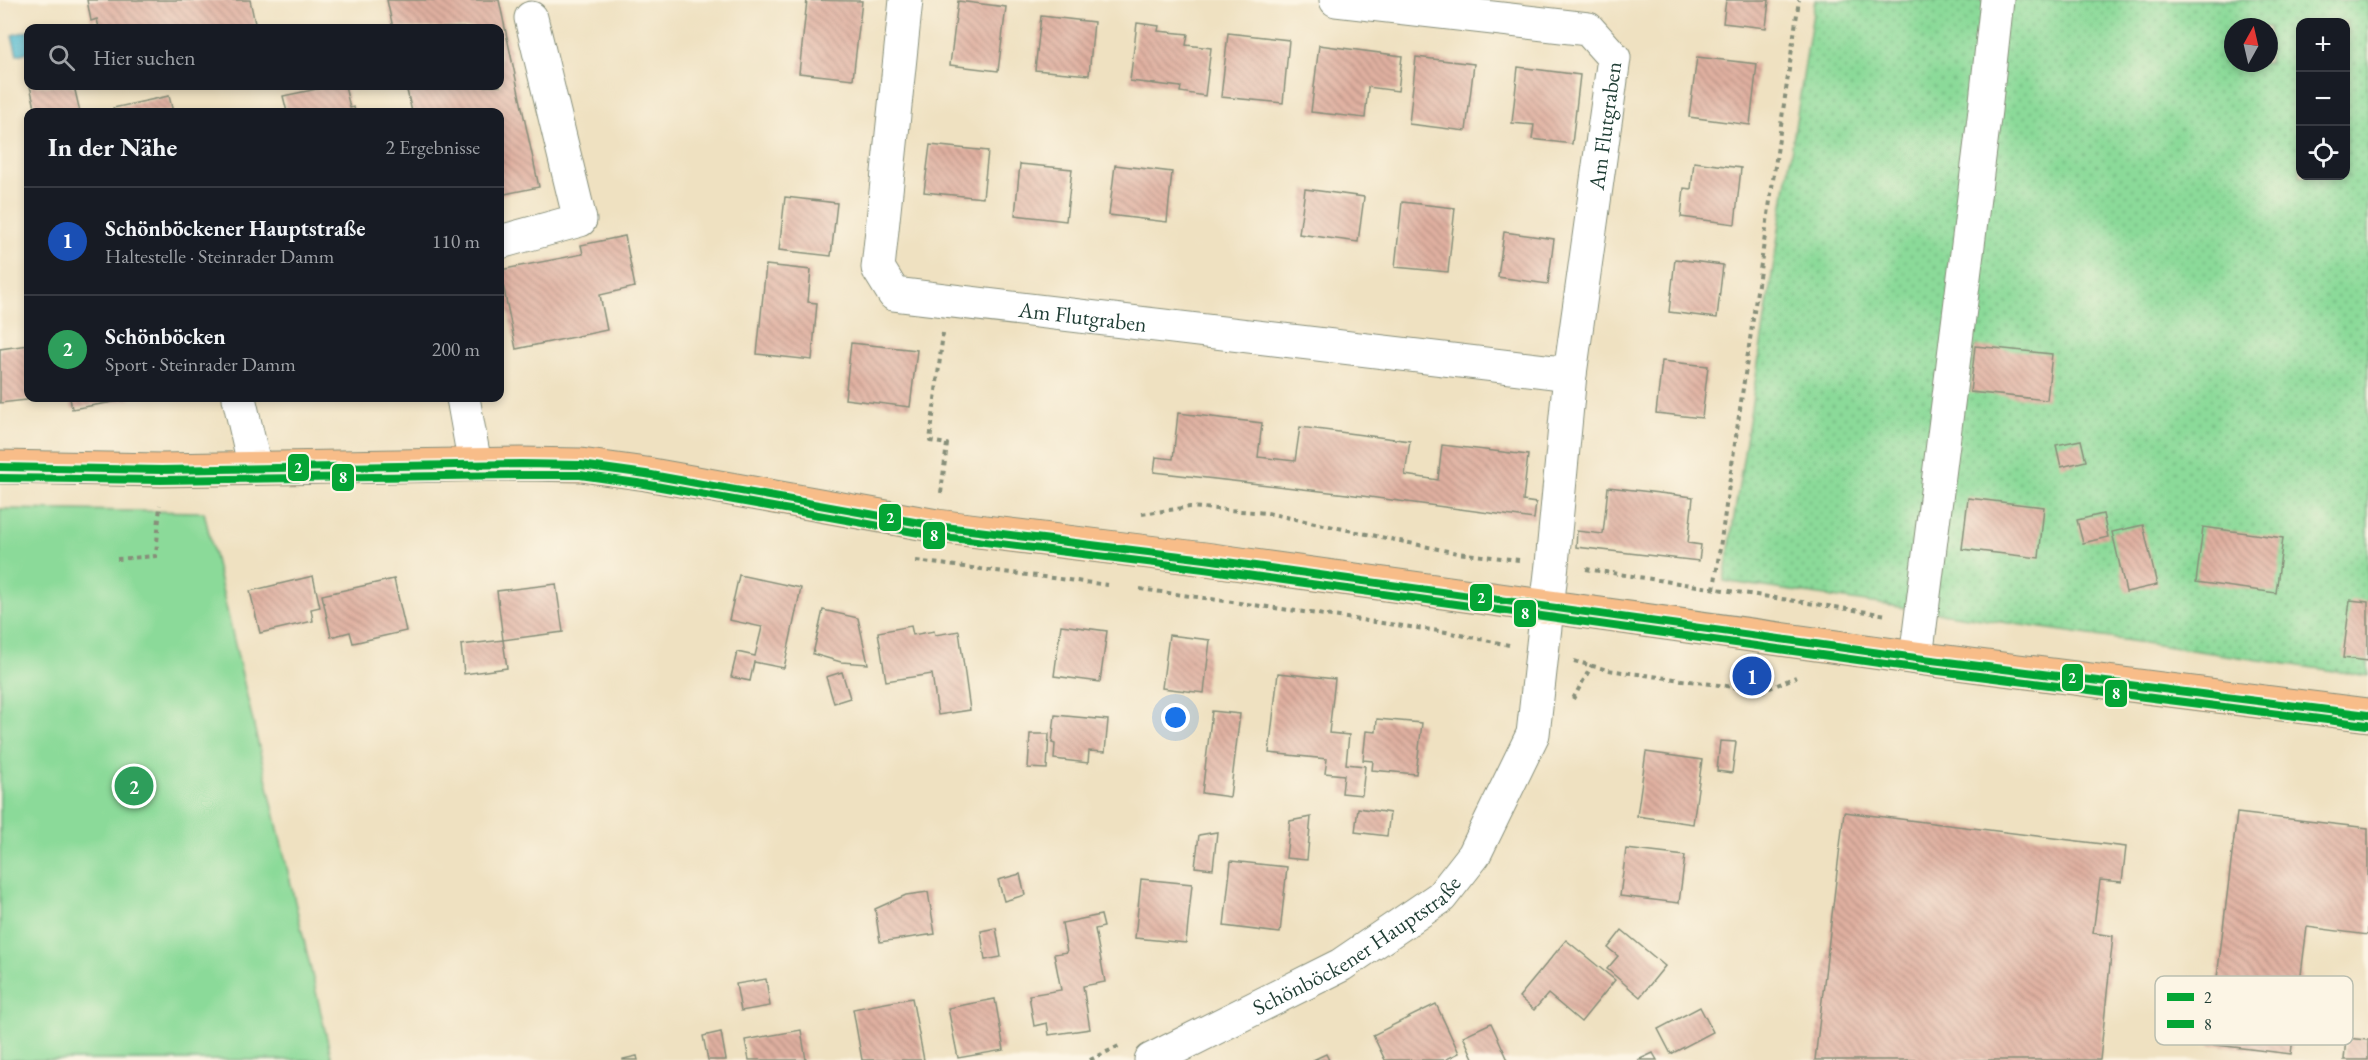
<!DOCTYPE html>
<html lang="de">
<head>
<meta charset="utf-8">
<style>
  body { margin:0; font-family:"EB Garamond",serif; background:#20242c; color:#f1f3f6 }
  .controls { position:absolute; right:18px; top:18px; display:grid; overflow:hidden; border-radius:12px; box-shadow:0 3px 9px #0003 }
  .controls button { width:54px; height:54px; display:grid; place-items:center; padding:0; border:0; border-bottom:2px solid #363941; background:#171b24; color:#f1f3f6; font:30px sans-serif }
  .compass { position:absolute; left:2224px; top:18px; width:54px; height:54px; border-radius:50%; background:#171b24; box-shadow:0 3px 9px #0003; rotate:8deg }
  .you { position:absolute; left:1176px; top:718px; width:21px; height:21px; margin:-15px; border:4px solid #fff; border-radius:50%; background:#1a73e8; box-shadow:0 0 0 9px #1a73e833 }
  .badge { display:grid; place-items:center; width:39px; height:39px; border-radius:50%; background:#8c9099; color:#fff; font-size:20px; font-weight:700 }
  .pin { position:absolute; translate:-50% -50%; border:3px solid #fff; box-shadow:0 2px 6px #0006 }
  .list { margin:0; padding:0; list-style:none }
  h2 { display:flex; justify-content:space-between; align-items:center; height:78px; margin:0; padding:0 24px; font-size:26px }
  h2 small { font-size:20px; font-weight:400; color:#9ea1a6 }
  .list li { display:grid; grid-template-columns:39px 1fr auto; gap:18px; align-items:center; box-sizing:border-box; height:108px; padding:0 24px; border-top:2px solid #363941 }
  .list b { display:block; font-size:22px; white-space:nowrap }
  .list p { margin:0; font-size:20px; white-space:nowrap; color:#9ea1a6 }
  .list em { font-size:20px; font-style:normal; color:#9ea1a6 }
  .icon { flex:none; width:33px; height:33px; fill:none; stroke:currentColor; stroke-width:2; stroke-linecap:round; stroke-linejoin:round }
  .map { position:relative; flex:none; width:2368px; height:1060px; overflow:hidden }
  .search { position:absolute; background:#171b24; box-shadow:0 3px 9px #0003; left:24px; top:24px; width:480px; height:66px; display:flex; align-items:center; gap:15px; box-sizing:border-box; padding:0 21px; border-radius:12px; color:#9ea1a6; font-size:22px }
  .panel { position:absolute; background:#171b24; box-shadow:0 3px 9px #0003; left:24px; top:108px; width:480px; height:294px; border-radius:12px }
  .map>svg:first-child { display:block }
  .grass { fill:url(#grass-dots); stroke:#558c66; stroke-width:1.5; fill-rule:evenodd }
  .garden { fill:#8bda99; stroke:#558c66; stroke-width:1.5 }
  .water { fill:#51b9cf; stroke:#387b82; stroke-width:1.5 }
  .building { fill:url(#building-back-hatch) }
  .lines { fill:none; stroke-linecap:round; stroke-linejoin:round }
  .minor-casing { stroke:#878f7a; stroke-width:35 }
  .major-casing { stroke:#878f7a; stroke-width:35 }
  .path { stroke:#878f7a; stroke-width:4; stroke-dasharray:4.5 4.5; stroke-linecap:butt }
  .minor { stroke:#fff; stroke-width:33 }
  .major { stroke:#f8bd89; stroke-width:33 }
  .bus-1-casing { stroke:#fcf5e5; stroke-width:12 }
  .bus-2-casing { stroke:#fcf5e5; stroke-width:12 }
  .bus-1 { stroke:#04a535; stroke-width:8 }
  .bus-2 { stroke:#04a535; stroke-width:8 }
  .labels { text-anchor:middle; stroke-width:5; stroke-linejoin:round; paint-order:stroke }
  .street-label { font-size:22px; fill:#1f3d34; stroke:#fcf5e5 }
  .key { fill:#fcf5e5; stroke:#babeb0; stroke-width:1.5 }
  .key-label { font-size:16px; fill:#1f3d34 }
  .line-badge { stroke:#fcf5e5; stroke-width:2 }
  .badge-label { font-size:16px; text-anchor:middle; font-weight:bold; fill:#fff }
</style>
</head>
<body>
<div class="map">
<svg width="2368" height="1060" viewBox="0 0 2368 1060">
  <defs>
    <pattern id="grass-dots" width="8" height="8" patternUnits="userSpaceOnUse" patternTransform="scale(1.5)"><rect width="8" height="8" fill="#8bda99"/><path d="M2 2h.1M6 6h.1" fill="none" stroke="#71b27e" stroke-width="1.8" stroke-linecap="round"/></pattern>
    <pattern id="building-back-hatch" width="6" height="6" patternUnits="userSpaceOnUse" patternTransform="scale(1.5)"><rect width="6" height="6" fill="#e0b0a0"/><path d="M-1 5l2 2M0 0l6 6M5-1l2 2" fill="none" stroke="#b59083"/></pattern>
  </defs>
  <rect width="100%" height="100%" fill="#fcf5e5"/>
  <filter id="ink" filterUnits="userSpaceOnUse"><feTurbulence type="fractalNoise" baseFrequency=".0167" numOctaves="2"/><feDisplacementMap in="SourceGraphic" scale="12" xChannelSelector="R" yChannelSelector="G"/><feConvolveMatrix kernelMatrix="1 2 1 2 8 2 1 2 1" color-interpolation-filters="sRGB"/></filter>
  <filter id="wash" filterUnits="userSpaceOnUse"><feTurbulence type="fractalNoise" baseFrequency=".008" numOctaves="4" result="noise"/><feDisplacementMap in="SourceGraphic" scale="24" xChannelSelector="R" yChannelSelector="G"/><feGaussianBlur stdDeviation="1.35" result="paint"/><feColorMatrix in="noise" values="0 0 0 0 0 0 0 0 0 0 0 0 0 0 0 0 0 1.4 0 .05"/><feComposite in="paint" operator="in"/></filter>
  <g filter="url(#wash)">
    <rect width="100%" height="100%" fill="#efe1c1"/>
    <path class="grass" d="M1815 0H2368V676L1724 581ZM2300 22H2346V176H2300ZM2233 27H2269V63H2233Z"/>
    <polygon class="garden" points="0,509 204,512 332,1060 0,1060"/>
    <polygon class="water" points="28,31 28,52 17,55 12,35"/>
    <g id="blocks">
      <g class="building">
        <polygon points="87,0 250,0 256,28 99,28 97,19 91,21"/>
        <polygon points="387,0 499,0 539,187 500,195 500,112 412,112 406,86 500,86 500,28 393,28"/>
        <polygon points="807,0 862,1 853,79 799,73"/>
        <polygon points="1726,0 1769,0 1766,28 1723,23"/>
        <polygon points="958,1 1006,7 998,71 950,65"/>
        <polygon points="1041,16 1094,22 1089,75 1035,70"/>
        <polygon points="1137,23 1159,26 1158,31 1188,34 1186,45 1211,48 1205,96 1180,92 1181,87 1130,81"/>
        <polygon points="1228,33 1289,40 1283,103 1221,97"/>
        <polygon points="1319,45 1402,56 1398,91 1368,87 1365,118 1311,112"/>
        <polygon points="1416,57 1474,64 1466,131 1409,124"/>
        <polygon points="1697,57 1757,64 1750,125 1689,117"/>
        <polygon points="1518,67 1580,75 1572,144 1532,139 1534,125 1512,123"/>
        <polygon points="30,86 74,86 80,112 36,112"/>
        <polygon points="331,86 345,86 350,108 354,107 355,112 287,112 283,96"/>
        <polygon points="169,96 173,112 114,112 113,108"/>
        <polygon points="930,145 988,151 983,198 924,192"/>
        <polygon points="1694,162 1741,168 1735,224 1681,217 1684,188 1691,189"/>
        <polygon points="1020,164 1072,169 1066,221 1015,215"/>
        <polygon points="1115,165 1172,172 1167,222 1109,215"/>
        <polygon points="1305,189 1364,197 1358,242 1299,234"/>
        <polygon points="785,197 837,203 831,256 779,250"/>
        <polygon points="1402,202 1455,208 1448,272 1395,267"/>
        <polygon points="1504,232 1554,239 1548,284 1498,277"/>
        <polygon points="625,236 635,287 600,295 607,330 516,349 500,270 583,254 581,245"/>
        <polygon points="1675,259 1723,265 1717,318 1669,312"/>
        <polygon points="766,265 811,270 808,302 817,303 812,360 757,354"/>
        <polygon points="851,343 917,350 910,407 845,399"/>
        <polygon points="28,345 28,398 36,399 0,403 0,349"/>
        <polygon points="1975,346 2052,354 2047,400 1970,392"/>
        <polygon points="1662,361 1708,366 1702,418 1656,413"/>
        <polygon points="70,398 131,398 131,399 72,409"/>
        <polygon points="1178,413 1262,423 1258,457 1295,461 1300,427 1410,441 1405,475 1438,480 1442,445 1528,455 1523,501 1536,503 1534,519 1347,494 1154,472 1156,457 1173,459"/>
        <polygon points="2081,440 2086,461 2061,467 2056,445"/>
        <polygon points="1608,487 1693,497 1688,543 1701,545 1699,561 1576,547 1577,531 1603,534"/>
        <polygon points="1968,498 2044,507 2039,558 1962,549"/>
        <polygon points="2103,514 2108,537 2083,543 2077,520"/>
        <polygon points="2143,525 2157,585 2126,592 2112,532"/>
        <polygon points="2203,527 2283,538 2276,593 2196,582"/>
        <polygon points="739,575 801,588 784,668 754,662 750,681 731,677 737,652 755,656 762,627 729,620"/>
        <polygon points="313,576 320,607 311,609 313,621 260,633 250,591"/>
        <polygon points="394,579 406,631 353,643 350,632 331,637 322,595"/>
        <polygon points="556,584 563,632 503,640 497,591"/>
        <polygon points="2350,600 2368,602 2368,661 2343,658"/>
        <polygon points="823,610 858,618 868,664 841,662 813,654"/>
        <polygon points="1061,625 1107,631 1100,682 1054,676"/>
        <polygon points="911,626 913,635 934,631 935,635 959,631 970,710 938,715 932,674 886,681 878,632"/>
        <polygon points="1169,635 1210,640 1204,693 1162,688"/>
        <polygon points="503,640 507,668 464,674 461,645"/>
        <polygon points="842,672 850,698 834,703 826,677"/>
        <polygon points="1278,673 1335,679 1329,733 1349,735 1346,764 1365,766 1362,795 1342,793 1344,775 1325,773 1327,759 1269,753"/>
        <polygon points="1212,711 1240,714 1230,797 1202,793"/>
        <polygon points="1055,715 1108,720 1105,752 1089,751 1088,763 1054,759 1055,744 1052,743"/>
        <polygon points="1377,719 1422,723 1416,774 1372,770 1373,761 1363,760 1366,731 1376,732"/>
        <polygon points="1030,734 1049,734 1047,769 1028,768"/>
        <polygon points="1720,741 1736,742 1732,773 1717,771"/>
        <polygon points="1646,752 1702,760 1693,824 1637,816"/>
        <polygon points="1358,808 1390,813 1387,836 1355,832"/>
        <polygon points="1844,812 2126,847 2122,882 2100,880 2093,933 2113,936 2100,1060 1815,1060"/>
        <polygon points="2237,813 2368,828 2368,935 2307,927 2291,1054 2209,1044"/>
        <polygon points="1311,817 1307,860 1286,858 1290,821"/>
        <polygon points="1217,832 1213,869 1195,867 1199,835"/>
        <polygon points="1626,849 1685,856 1679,903 1620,896"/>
        <polygon points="1231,861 1287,867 1280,933 1224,926"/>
        <polygon points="1020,874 1025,895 1004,901 998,880"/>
        <polygon points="1141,879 1192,884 1186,943 1135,938"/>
        <polygon points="928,892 935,934 880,942 875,909 906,895"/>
        <polygon points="1101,915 1104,927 1095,929 1105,982 1083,986 1090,1029 1049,1035 1047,1023 1034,1026 1029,995 1061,990 1054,954 1067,952 1062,923"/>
        <polygon points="996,928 1001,957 985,960 981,931"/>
        <polygon points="1622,930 1665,966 1640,997 1607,969 1618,956 1608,948"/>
        <polygon points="1566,940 1615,980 1581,1022 1548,994 1534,1010 1519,997"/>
        <polygon points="766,979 770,1006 741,1011 736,984"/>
        <polygon points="912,998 924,1060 862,1060 853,1009"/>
        <polygon points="995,999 1004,1050 958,1058 948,1008"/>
        <polygon points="1436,1004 1459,1053 1445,1060 1385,1060 1373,1035"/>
        <polygon points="1700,1007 1713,1032 1671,1054 1658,1029"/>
        <polygon points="1491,1023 1508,1060 1474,1060 1463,1036"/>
        <polygon points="801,1030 806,1060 749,1060 745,1040"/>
        <polygon points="721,1032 726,1060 708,1060 703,1036"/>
        <polygon points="2346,1038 2368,1040 2368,1060 2344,1060"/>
        <polygon points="1653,1053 1657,1060 1638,1060"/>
        <polygon points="1326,1054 1329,1060 1313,1060"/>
        <polygon points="637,1056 638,1060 623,1060 623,1059"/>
      </g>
    </g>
  </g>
  <g filter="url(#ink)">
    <use href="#blocks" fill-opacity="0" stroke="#878f7a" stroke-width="1.5"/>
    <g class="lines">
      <defs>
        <g id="minor">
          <path id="s1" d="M906 0 878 268 894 294 1570 374"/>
          <polyline points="500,242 580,220 531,18"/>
          <polyline points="239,398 255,468"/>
          <polyline points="463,398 475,465"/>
          <polyline points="1916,658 1985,110 1997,0"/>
          <path id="s2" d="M1151 1060 1341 965 1441 897 1474 855 1533 734 1552 564 1570 374 1614 58 1588 29 1336 0"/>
        </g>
        <polyline id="major" points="0,467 161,470 521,464 581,465 646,474 937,526 1205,559 1916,658 2368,715"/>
      </defs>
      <use href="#minor" class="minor-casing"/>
      <use href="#major" class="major-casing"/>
      <g class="path">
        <polyline points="941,493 947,444 930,441 943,333"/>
        <polyline points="1142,514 1190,507 1267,513 1457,553 1519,560"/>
        <polyline points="117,559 156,556 160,505"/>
        <polyline points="916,561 1108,585"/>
        <polyline points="1586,569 1887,615"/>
        <polyline points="1140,589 1446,632 1509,645"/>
        <polyline points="1714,589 1799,0"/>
        <polyline points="1574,661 1608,670 1763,691 1796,677"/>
        <polyline points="1573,699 1592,665"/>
        <polyline points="1090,1060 1119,1046"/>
      </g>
      <use href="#minor" class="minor"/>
      <use href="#major" class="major"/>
      <defs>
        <polyline id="bus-1" points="0,467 161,470 521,464 581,465 646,474 937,526 1205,559 1916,658 2368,715"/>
        <polyline id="bus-2" points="0,478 161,480 521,475 580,475 644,484 936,536 1204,569 1915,668 2367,725"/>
      </defs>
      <use href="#bus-1" class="bus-1-casing"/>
      <use href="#bus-2" class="bus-2-casing"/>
      <use href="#bus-1" class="bus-1"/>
      <use href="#bus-2" class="bus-2"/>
    </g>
  </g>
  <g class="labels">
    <g class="street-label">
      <text dy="8" stroke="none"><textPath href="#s2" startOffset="1134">Am Flutgraben</textPath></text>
      <text dy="8" stroke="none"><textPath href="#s1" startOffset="490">Am Flutgraben</textPath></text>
      <text dy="8" stroke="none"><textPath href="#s2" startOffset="236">Schönböckener Hauptstraße</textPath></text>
    </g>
  </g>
  <rect x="2155" y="976" width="198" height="69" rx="9" class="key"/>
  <rect x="2167" y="993" width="27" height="8" fill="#04a535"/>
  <rect x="2167" y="1020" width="27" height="8" fill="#04a535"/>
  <g class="key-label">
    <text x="2204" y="1003">2</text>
    <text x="2204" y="1030">8</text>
  </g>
  <g class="line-badge">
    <rect x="287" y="453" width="23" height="29" rx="6" fill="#04a535"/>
    <rect x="331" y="463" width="24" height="29" rx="6" fill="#04a535"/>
    <rect x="878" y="503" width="24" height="29" rx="6" fill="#04a535"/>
    <rect x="922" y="521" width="24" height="29" rx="6" fill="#04a535"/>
    <rect x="1469" y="583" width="24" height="29" rx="6" fill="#04a535"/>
    <rect x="1513" y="599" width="24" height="29" rx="6" fill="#04a535"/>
    <rect x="2061" y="663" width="23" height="29" rx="6" fill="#04a535"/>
    <rect x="2104" y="679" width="24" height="29" rx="6" fill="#04a535"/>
  </g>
  <g class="badge-label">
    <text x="298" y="473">2</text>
    <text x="343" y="483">8</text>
    <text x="890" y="523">2</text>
    <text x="934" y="541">8</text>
    <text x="1481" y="603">2</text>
    <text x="1525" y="619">8</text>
    <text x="2072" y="683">2</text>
    <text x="2116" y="699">8</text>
  </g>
</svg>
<div class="controls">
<button>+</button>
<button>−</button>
<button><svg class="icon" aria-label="locate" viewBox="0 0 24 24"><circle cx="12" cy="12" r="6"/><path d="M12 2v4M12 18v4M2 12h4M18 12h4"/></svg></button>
</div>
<svg class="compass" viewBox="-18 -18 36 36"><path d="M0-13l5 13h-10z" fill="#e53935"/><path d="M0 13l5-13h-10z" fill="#9ea1a6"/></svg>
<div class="you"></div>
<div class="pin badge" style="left:1752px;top:676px;background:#1a4fb4">1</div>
<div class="pin badge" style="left:134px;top:786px;background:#2e9e5b">2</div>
<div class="search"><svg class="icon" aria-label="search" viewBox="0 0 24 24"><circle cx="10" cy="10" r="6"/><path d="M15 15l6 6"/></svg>Hier suchen</div>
<section class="panel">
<h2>In der Nähe<small>2 Ergebnisse</small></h2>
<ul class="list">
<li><span class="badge" style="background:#1a4fb4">1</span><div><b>Schönböckener Hauptstraße</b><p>Haltestelle · Steinrader Damm</p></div><em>110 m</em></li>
<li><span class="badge" style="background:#2e9e5b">2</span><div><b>Schönböcken</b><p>Sport · Steinrader Damm</p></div><em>200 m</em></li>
</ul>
</section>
</div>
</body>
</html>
